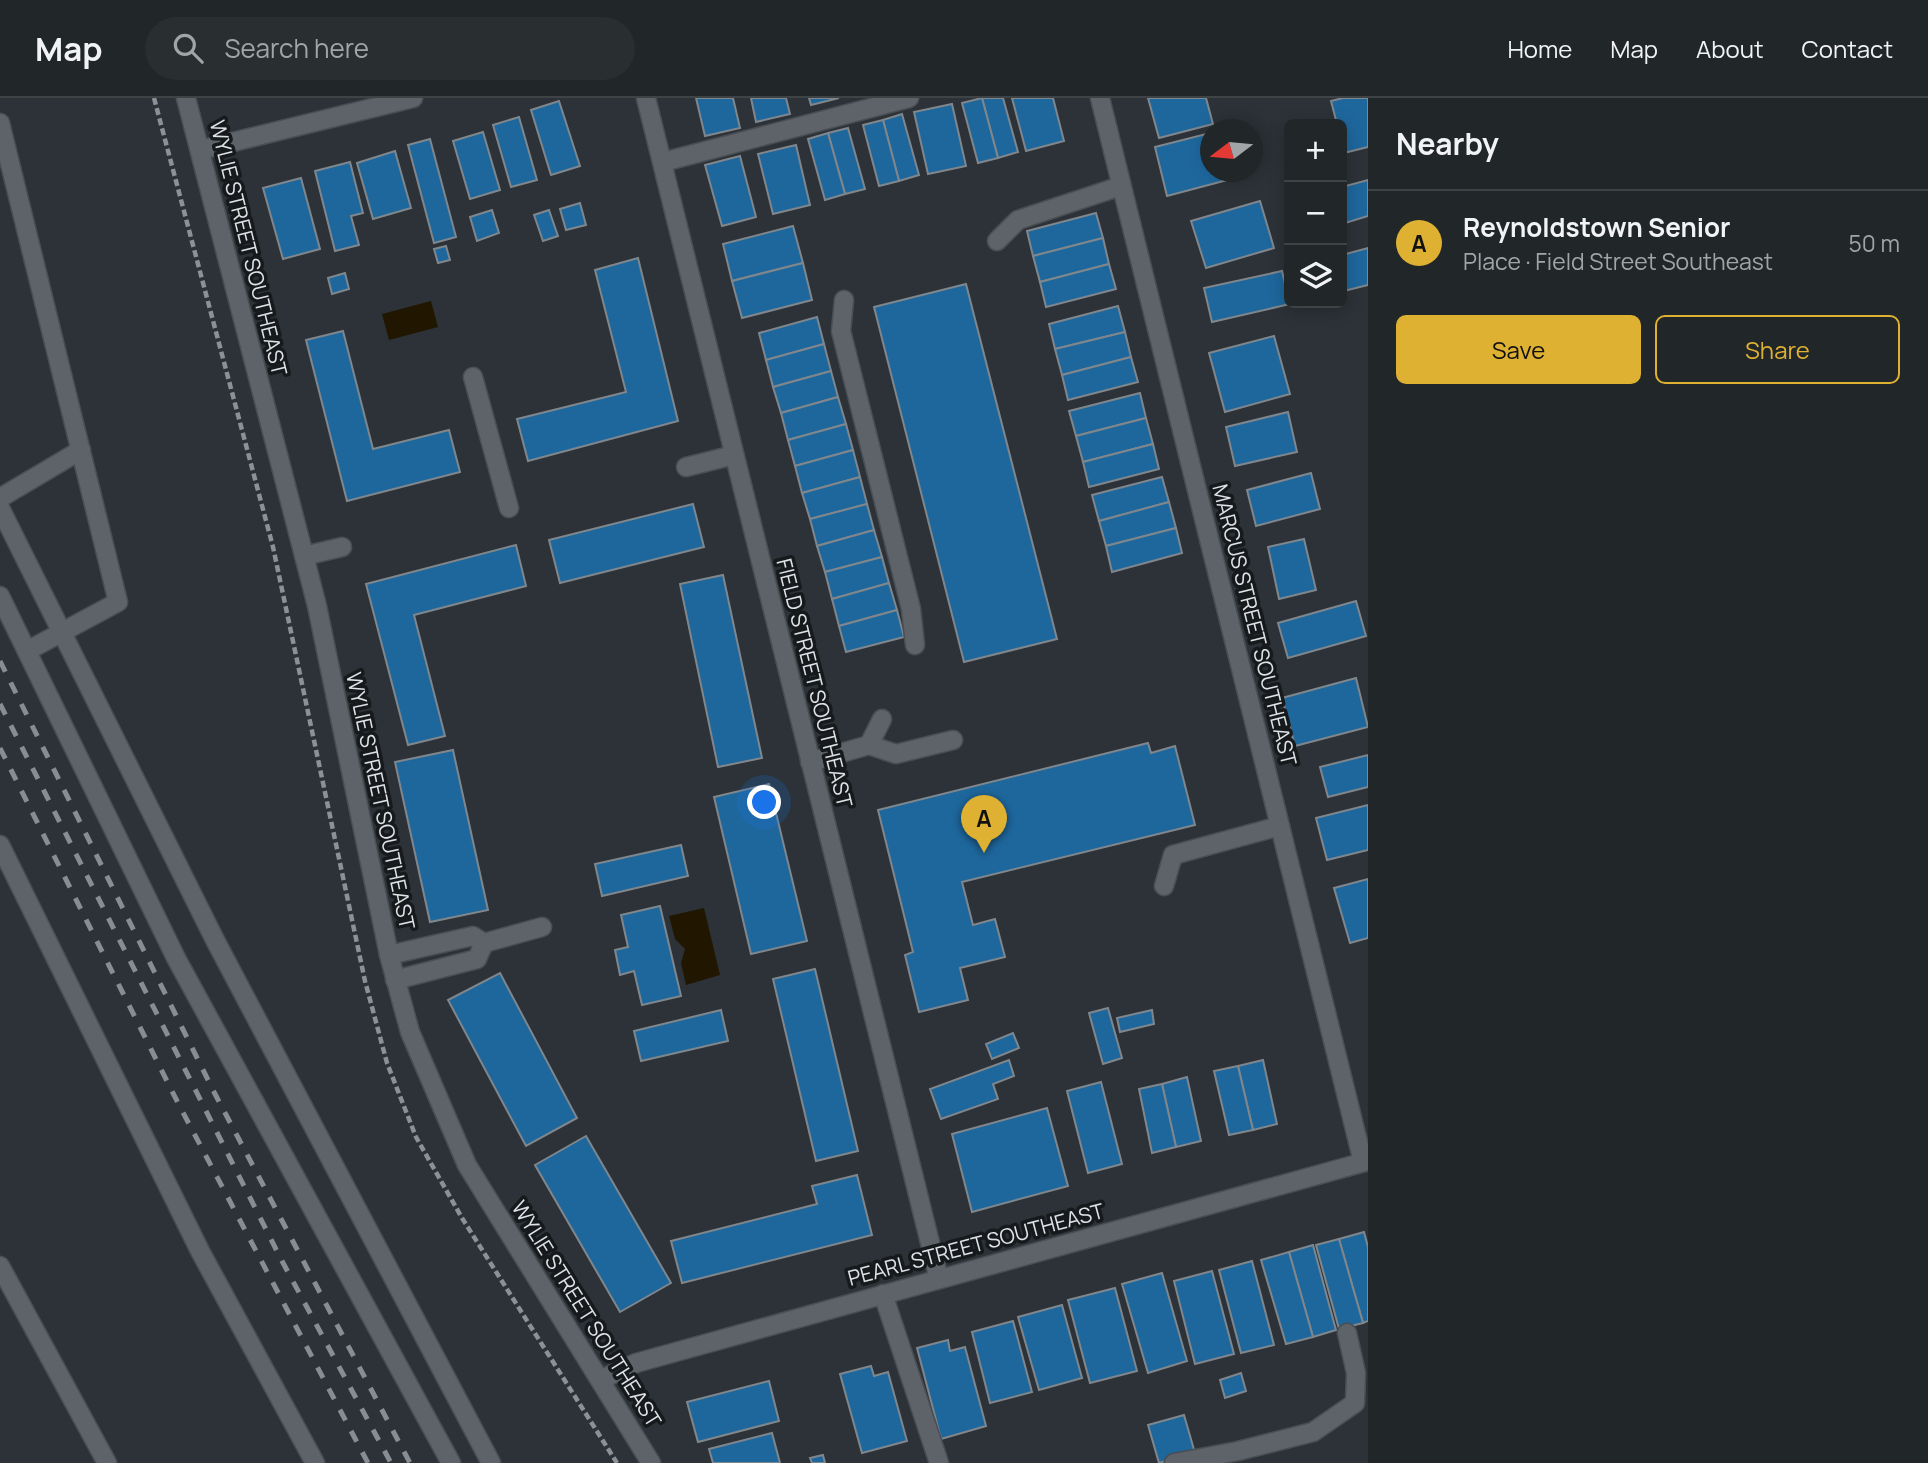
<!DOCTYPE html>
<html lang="en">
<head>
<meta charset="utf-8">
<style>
  body { margin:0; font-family:Manrope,sans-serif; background:#292e31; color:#f1f3f6 }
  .controls { position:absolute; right:21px; top:21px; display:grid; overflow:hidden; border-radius:10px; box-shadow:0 4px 18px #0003 }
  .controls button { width:63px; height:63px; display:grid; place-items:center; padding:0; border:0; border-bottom:2px solid #3e4346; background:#212629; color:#f1f3f6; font:35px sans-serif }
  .compass { position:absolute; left:1200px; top:21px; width:63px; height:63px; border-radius:50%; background:#212629; box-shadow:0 4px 18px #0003; rotate:254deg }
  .you { position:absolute; left:765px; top:705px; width:24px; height:24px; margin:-18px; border:5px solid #fff; border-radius:50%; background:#1a73e8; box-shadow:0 0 0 10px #1a73e833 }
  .badge { display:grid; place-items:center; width:46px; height:46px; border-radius:50%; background:#deb133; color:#111; font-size:23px; font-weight:700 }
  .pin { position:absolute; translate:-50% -58px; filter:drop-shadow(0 2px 4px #0008) }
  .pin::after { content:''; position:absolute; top:37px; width:24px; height:21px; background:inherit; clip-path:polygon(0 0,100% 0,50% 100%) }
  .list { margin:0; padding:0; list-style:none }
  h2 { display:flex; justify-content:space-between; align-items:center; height:91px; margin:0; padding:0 28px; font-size:30px }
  h2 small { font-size:23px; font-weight:400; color:#a2a5a8 }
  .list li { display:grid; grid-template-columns:46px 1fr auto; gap:21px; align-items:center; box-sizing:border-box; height:105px; padding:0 28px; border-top:2px solid #3e4346 }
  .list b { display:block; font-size:26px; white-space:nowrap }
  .list p { margin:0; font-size:23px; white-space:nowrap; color:#a2a5a8 }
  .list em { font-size:23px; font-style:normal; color:#a2a5a8 }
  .actions { display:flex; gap:14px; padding:21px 28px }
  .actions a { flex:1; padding:16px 0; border:2px solid #deb133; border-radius:10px; text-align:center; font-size:24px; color:#deb133 }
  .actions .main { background:#deb133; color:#111 }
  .icon { flex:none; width:38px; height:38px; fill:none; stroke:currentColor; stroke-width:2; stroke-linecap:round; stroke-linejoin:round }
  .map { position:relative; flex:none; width:1368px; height:1365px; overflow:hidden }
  header { display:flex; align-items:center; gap:42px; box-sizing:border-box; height:98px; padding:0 35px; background:#212629; border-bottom:2px solid #3e4346 }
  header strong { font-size:33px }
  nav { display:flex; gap:38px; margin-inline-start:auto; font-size:24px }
  .search { width:490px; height:63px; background:#292e31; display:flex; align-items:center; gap:18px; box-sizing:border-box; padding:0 24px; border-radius:38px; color:#a2a5a8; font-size:26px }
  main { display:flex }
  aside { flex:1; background:#212629 }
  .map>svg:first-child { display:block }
  .water { fill:#211700 }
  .building { fill:#1e679d; stroke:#7f868c; stroke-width:2 }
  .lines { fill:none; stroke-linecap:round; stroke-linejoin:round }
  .service-casing { stroke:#494e53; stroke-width:21 }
  .minor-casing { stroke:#494e53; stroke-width:21 }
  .path { stroke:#8d9196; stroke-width:4.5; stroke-dasharray:7 3.5; stroke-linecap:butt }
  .service { stroke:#5d6369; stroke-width:18 }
  .minor { stroke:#5d6369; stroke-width:18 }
  .rail { stroke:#888d91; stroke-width:5; stroke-dasharray:12 12; stroke-linecap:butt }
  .labels { text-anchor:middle; stroke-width:7; stroke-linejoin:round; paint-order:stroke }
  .street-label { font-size:21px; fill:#dfe3e7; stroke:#171a1c }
</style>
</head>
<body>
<header>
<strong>Map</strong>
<div class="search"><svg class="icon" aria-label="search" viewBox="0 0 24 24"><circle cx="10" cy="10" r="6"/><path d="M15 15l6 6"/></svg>Search here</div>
<nav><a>Home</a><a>Map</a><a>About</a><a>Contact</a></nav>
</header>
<main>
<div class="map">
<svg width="1368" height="1365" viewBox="0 0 1368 1365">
  <rect width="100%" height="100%" fill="#2c3237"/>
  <g class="water">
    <polygon points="431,203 438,229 389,242 382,216"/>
    <polygon points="704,810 720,877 686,887 681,865 685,851 675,841 669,818"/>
  </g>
  <g class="building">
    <polygon points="696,0 733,0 740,30 705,38"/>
    <polygon points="751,0 786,0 790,16 756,24"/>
    <polygon points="809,0 839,0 811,7"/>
    <polygon points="982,0 1003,0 1018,54 998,60"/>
    <polygon points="982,0 998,60 978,65 962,5"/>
    <polygon points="1012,0 1053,0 1064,43 1026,53"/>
    <polygon points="1148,0 1206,0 1213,26 1159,40"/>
    <polygon points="1343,0 1368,0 1368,49 1344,55 1342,26 1337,26 1331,3"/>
    <polygon points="559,3 580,68 551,77 531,12"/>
    <polygon points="952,6 966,68 928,76 914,14"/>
    <polygon points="902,16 919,77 899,83 883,22"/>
    <polygon points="519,19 537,82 511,89 493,27"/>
    <polygon points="883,22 899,83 879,88 863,27"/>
    <polygon points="848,30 865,91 845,96 828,35"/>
    <polygon points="483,34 500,92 470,101 453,43"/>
    <polygon points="828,35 845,96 825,102 808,41"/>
    <polygon points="1210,35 1210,74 1229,74 1231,81 1167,98 1155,49"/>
    <polygon points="430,41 456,139 434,145 408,47"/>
    <polygon points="796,47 810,107 773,116 758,56"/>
    <polygon points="395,53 411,110 373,121 357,65"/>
    <polygon points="740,58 756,119 722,128 705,67"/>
    <polygon points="350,64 363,115 351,118 359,147 335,153 315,73"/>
    <polygon points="301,80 320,151 283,161 263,90"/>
    <polygon points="1368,82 1368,118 1342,126 1342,89"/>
    <polygon points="1260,103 1274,150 1206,170 1191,123"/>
    <polygon points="580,105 586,127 566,132 560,111"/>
    <polygon points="492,112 499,135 477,143 470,119"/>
    <polygon points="549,112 558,138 543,143 534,117"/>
    <polygon points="1096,115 1103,140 1033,158 1027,133"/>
    <polygon points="793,128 803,165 732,183 723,146"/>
    <polygon points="1103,140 1109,166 1040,184 1033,158"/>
    <polygon points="446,148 450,162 438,165 434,151"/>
    <polygon points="1368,150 1368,187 1344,193 1342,157"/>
    <polygon points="638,160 678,323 528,363 517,321 626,294 595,172"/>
    <polygon points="803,165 812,202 742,220 732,183"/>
    <polygon points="1109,166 1116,191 1046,209 1040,184"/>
    <polygon points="1282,173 1290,206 1212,224 1204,190"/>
    <polygon points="345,175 349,191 332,196 328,180"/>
    <polygon points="966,186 1057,541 964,564 874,209"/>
    <polygon points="1118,208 1125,234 1055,251 1049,226"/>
    <polygon points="817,219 824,246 766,262 759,235"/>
    <polygon points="343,233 373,351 449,332 460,374 347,403 306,242"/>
    <polygon points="1125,234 1131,259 1062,277 1055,251"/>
    <polygon points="1274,238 1290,296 1225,314 1209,255"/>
    <polygon points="824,246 831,273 773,289 766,262"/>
    <polygon points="1131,259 1138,284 1068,302 1062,277"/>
    <polygon points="831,273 838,299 781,315 773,289"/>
    <polygon points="1140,295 1146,320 1076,338 1069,313"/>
    <polygon points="838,299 846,326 788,342 781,315"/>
    <polygon points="1288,314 1297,354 1235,368 1226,329"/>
    <polygon points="1146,320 1153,346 1083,364 1076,338"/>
    <polygon points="846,326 853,352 795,368 788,342"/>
    <polygon points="1153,346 1159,371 1089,389 1083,364"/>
    <polygon points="853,352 860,379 802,395 795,368"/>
    <polygon points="1311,375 1320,411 1256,428 1247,392"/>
    <polygon points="860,379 867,406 810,421 802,395"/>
    <polygon points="1162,379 1169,404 1099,423 1092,397"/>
    <polygon points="1169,404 1176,430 1106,448 1099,423"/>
    <polygon points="693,406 704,449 560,485 549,442"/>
    <polygon points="867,406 874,432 817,448 810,421"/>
    <polygon points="1176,430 1182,455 1112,474 1106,448"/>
    <polygon points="874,432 882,459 825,474 817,448"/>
    <polygon points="1304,441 1316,492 1279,501 1268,449"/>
    <polygon points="516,447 526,488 414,517 445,638 408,647 366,486"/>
    <polygon points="882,459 889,485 832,501 825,474"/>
    <polygon points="723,477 762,660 718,669 680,486"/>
    <polygon points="889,485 897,512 839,528 832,501"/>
    <polygon points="1356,503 1366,538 1288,560 1278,525"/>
    <polygon points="897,512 904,539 846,554 839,528"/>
    <polygon points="1356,580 1368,629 1295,648 1282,600"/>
    <polygon points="1148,645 1151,655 1175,648 1195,727 962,784 973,827 995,821 1005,859 960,870 968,902 919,914 905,857 913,854 878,712"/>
    <polygon points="453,652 488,812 430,824 395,664"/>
    <polygon points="1368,657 1368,689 1328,699 1320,669"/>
    <polygon points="769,686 807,843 751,856 714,699"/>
    <polygon points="1368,707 1368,752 1327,762 1316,720"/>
    <polygon points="681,747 688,778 602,798 595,766"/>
    <polygon points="1368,781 1368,840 1350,845 1334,790"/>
    <polygon points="660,808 681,898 642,907 634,873 620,877 615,852 628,849 621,817"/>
    <polygon points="815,871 858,1053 816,1063 773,881"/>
    <polygon points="500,875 577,1020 526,1048 448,902"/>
    <polygon points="1108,910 1122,960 1103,966 1089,915"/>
    <polygon points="721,912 728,943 641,963 634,933"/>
    <polygon points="1152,912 1154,926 1120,934 1117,920"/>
    <polygon points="1013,935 1019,950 992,961 986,946"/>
    <polygon points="1009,962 1014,978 993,986 998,1001 941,1021 930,991"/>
    <polygon points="1263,962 1277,1026 1253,1032 1238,968"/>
    <polygon points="1238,968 1253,1032 1229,1037 1214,973"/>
    <polygon points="1187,979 1201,1043 1176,1049 1162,986"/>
    <polygon points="1101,984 1122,1066 1088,1075 1067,993"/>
    <polygon points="1162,986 1176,1049 1152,1055 1139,991"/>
    <polygon points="1047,1010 1068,1088 972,1114 952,1036"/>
    <polygon points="586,1038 671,1185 620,1214 535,1067"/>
    <polygon points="857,1077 872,1137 682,1185 671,1143 817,1106 812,1088"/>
    <polygon points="1364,1134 1368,1149 1368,1223 1363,1225 1339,1141"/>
    <polygon points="1339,1141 1363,1225 1339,1231 1316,1147"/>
    <polygon points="1313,1147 1336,1232 1313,1239 1289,1154"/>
    <polygon points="1289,1154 1313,1239 1286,1246 1261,1162"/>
    <polygon points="1252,1163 1274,1247 1241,1255 1219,1172"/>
    <polygon points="1212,1173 1234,1256 1195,1266 1174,1183"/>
    <polygon points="1162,1175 1187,1263 1148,1275 1122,1186"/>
    <polygon points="1115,1190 1137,1273 1090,1285 1068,1202"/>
    <polygon points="1062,1207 1082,1280 1039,1292 1018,1219"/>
    <polygon points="1013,1223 1032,1294 990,1305 972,1234"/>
    <polygon points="948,1242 950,1253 965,1249 986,1328 941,1341 917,1250"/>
    <polygon points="871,1268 874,1278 888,1274 907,1343 862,1355 840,1276"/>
    <polygon points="1241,1275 1246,1293 1225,1300 1220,1282"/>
    <polygon points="769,1283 779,1323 698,1344 687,1304"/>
    <polygon points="1184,1317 1195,1355 1159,1365 1148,1327"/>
    <polygon points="772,1335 780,1365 713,1365 709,1351"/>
    <polygon points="823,1357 825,1365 812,1365 810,1360"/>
  </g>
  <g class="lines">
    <defs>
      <g id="service">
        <polyline points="0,25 118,504 27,553"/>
        <polyline points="663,64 909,0"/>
        <polyline points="997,143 1018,122 1121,88"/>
        <polyline points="844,202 841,233 911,511 915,547"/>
        <polyline points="473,279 509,410"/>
        <polyline points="686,369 734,357"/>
        <polyline points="0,400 81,352"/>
        <polyline points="0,410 215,842 491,1365"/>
        <polyline points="304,458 342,449"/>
        <polyline points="0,498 176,860 451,1365"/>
        <polyline points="869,647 882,621"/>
        <polyline points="810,664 869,647 896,656 953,642"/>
        <polyline points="0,747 200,1153 315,1365"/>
        <polyline points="1164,788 1173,757 1280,728"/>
        <polyline points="389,857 473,838 484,845 542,829"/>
        <polyline points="395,882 477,861 484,845"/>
        <polyline points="0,1168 107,1365"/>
        <polyline points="883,1196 939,1365"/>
        <polyline points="1174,1365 1238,1353 1313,1334 1355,1305 1356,1275 1347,1235"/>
      </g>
      <g id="minor">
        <polyline points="186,0 317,508 389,857 410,934 467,1067 651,1365"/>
        <polyline points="646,0 939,1181"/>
        <polyline points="1100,0 1363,1064"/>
        <polyline points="200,52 413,0"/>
        <polyline points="600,1282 636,1265 1368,1063"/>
      </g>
    </defs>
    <use href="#service" class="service-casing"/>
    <use href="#minor" class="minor-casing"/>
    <polyline class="path" points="154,0 273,449 365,883 387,965 416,1039 462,1120 617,1365"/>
    <use href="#service" class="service"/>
    <use href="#minor" class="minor"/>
    <g class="rail">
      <polyline points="0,563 214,994 410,1365"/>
      <polyline points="0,606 282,1163 391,1365"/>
      <polyline points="0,650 178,1005 368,1365"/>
    </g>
  </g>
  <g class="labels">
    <g class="street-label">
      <text transform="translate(248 150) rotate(76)" y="7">WYLIE STREET SOUTHEAST</text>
      <text transform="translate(1254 527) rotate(76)" y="7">MARCUS STREET SOUTHEAST</text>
      <text transform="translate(814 585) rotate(76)" y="7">FIELD STREET SOUTHEAST</text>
      <text transform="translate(380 703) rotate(78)" y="7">WYLIE STREET SOUTHEAST</text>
      <text transform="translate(976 1147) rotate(-15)" y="7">PEARL STREET SOUTHEAST</text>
      <text transform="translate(586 1216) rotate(58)" y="7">WYLIE STREET SOUTHEAST</text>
    </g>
  </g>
</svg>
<div class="controls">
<button>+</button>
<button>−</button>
<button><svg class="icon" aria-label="layers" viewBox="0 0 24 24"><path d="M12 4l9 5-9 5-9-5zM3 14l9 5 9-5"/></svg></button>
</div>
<svg class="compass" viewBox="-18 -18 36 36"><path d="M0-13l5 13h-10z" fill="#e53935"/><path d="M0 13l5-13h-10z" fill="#a2a5a8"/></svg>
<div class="you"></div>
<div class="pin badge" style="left:984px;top:755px">A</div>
</div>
<aside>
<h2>Nearby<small></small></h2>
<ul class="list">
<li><span class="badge">A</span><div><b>Reynoldstown Senior</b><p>Place · Field Street Southeast</p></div><em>50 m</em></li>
</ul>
<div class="actions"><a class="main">Save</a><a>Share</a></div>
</aside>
</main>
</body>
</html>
